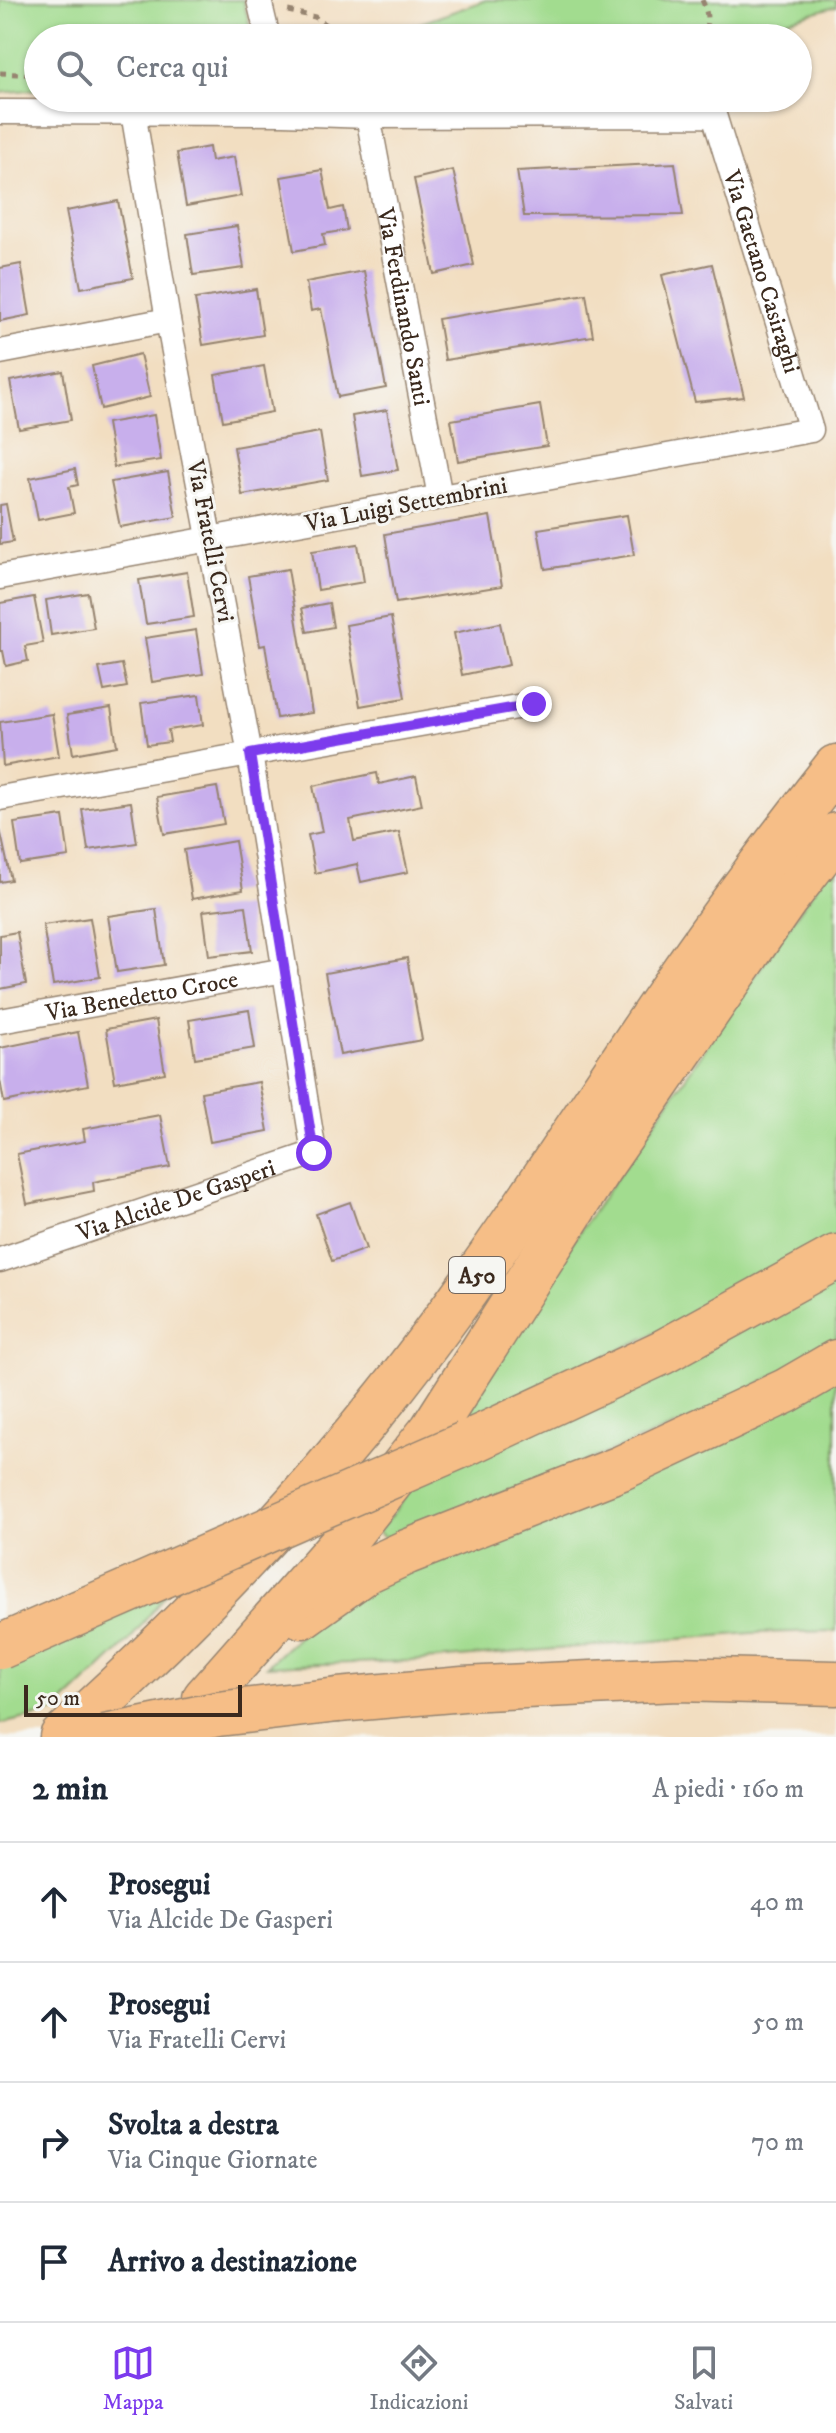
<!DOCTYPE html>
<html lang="it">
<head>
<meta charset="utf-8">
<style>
  body { margin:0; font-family:"IM FELL DW Pica",serif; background:#f2f2f3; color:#1f2937 }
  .scale { position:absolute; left:24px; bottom:20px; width:218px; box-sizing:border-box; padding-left:8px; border:4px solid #3b2a1e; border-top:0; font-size:22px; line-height:28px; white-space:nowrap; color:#3b2a1e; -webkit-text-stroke:6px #f6f6f2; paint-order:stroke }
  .stop { position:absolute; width:24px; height:24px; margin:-18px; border:6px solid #7c3aed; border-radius:50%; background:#fff }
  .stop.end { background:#7c3aed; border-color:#fff; box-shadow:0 2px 8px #0008 }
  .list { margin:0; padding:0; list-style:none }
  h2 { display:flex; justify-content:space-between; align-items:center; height:104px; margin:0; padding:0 32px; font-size:34px }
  h2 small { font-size:26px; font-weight:400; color:#747a83 }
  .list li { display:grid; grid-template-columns:52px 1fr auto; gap:24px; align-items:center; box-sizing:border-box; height:120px; padding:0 32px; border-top:2px solid #e0e1e3 }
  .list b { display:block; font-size:30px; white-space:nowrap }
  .list p { margin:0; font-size:26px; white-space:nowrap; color:#747a83 }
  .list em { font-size:26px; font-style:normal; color:#747a83 }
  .icon { flex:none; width:44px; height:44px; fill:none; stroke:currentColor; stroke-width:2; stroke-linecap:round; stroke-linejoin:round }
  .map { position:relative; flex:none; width:836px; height:1737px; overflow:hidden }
  .search { position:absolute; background:#fff; box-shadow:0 2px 6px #0004; left:24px; right:24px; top:24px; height:88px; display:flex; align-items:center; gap:20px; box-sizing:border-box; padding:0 28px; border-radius:44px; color:#747a83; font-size:30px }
  .sheet { height:584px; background:#fff }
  nav { display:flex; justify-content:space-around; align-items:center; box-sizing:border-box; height:112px; border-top:2px solid #e0e1e3; background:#fff; font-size:22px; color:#747a83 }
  nav a { display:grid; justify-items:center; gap:4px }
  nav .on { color:#7c3aed }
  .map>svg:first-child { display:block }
  .green { fill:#a2dc8f; stroke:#6e8356; stroke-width:2 }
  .building { fill:#c8afec }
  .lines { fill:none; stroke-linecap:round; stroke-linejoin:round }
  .street-casing { stroke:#968470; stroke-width:27 }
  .highway-casing { stroke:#968470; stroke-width:47 }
  .path { stroke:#968470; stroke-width:5; stroke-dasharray:6 6; stroke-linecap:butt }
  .street { stroke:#fff; stroke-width:24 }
  .highway { stroke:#f6be87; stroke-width:44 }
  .highway-bridge-casing { stroke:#968470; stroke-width:47; stroke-linecap:butt }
  .highway-bridge { stroke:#f6be87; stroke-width:44 }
  .route { stroke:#7c3aed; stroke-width:10 }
  .labels { text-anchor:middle; stroke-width:6; stroke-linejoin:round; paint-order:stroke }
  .shield { fill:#f6f6f2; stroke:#73675e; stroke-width:2 }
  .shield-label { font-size:22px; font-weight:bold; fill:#3b2a1e }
  .street-label { font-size:24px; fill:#3b2a1e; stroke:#f6f6f2 }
</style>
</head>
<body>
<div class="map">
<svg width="836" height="1737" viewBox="0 0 836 1737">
  <rect width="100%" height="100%" fill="#f6f6f2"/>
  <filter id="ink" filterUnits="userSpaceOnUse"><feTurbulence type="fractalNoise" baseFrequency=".0125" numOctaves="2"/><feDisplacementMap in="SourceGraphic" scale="16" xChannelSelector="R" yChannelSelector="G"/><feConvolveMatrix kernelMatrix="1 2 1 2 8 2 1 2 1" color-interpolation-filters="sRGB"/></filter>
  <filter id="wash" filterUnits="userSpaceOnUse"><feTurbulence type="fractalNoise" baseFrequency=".006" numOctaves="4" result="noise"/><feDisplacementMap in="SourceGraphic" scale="32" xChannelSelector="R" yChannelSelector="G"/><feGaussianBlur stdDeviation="1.8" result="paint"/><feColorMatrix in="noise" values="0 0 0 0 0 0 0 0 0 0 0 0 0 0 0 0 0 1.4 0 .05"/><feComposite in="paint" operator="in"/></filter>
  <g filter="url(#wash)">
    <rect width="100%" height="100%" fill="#f2dec1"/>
    <g class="green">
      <polygon points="0,0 243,0 253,38 38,38 38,89 0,93"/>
      <polygon points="486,0 836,0 836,6 725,38 388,38 387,35"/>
      <polygon points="836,858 836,1239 727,1300 453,1427 556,1266"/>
      <polygon points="836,1271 836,1343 692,1419 393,1538 384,1537 378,1532 417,1483"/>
      <polygon points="836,1375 836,1631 752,1633 411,1661 267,1666 310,1626 363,1589"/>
      <polygon points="169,1590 128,1642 54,1712 0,1724 0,1662"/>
    </g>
    <g id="blocks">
      <g class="building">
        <polygon points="209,147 211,161 234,157 241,196 186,206 177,153"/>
        <polygon points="675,163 683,215 524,216 517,171"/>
        <polygon points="322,170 330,210 343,207 347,230 323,234 325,245 294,251 281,177"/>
        <polygon points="453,170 474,265 434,274 414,179"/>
        <polygon points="118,201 133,278 81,288 66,211"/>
        <polygon points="237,226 244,268 193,275 187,234"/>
        <polygon points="21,264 30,315 0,321 0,268"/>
        <polygon points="712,264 744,397 695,402 662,275"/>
        <polygon points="364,271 386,388 338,397 321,309 311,311 306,282"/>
        <polygon points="256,289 263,335 203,345 195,299"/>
        <polygon points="586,294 593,336 445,360 438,319"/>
        <polygon points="140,354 150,397 101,409 92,366"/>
        <polygon points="264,366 272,412 223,421 215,375"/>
        <polygon points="63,371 71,420 19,429 10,381"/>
        <polygon points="540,405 547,446 458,461 451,420"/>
        <polygon points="387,410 398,470 362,476 352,416"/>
        <polygon points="154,415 161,460 114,467 107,423"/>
        <polygon points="320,432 328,480 242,495 234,447"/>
        <polygon points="75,469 78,485 69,487 74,513 38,520 30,478"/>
        <polygon points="168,472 176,517 120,527 111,482"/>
        <polygon points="6,504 13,542 0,544 0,505"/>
        <polygon points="627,515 634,555 545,569 538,529"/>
        <polygon points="490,516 502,586 396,603 385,534"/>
        <polygon points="358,544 364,582 318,590 312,551"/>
        <polygon points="288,569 312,713 277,718 265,645 260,646 248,576"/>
        <polygon points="187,572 194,617 146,624 139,580"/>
        <polygon points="88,593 94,628 51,635 46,600"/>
        <polygon points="34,597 43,643 25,646 28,661 6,666 3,651 0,651 0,603"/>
        <polygon points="329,603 333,627 307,632 302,608"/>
        <polygon points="391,617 405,698 360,706 346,625"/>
        <polygon points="500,623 509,665 462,675 454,633"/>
        <polygon points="196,630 203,674 152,682 145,638"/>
        <polygon points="122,664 127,687 104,691 99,668"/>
        <polygon points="199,695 203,725 168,730 170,742 147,745 141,703"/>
        <polygon points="111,708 117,746 73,754 67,715"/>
        <polygon points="52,714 59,756 3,766 0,722"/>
        <polygon points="377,773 379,784 416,776 422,805 350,820 354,841 399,832 408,872 361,882 357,864 315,873 308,835 322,832 313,786"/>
        <polygon points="217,787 224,824 164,834 157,797"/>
        <polygon points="131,802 137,843 88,850 82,809"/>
        <polygon points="63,816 69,857 20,864 14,823"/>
        <polygon points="0,829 11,880 0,882"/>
        <polygon points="235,841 243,890 192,899 184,850"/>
        <polygon points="246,906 252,951 209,956 203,911"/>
        <polygon points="156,909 164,965 117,972 108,916"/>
        <polygon points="90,918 100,977 53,985 43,925"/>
        <polygon points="17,932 26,984 0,989 0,935"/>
        <polygon points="407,958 422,1040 340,1055 325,973"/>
        <polygon points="249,1010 255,1048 195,1058 189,1020"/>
        <polygon points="156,1020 165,1073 115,1082 106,1029"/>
        <polygon points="78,1032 88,1085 4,1102 0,1080 0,1048"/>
        <polygon points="259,1082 268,1131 210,1142 201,1092"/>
        <polygon points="160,1115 170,1167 93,1182 94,1191 27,1204 17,1154 85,1141 83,1129"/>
        <polygon points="350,1202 366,1249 332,1261 316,1214"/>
      </g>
    </g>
  </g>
  <g filter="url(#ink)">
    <use href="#blocks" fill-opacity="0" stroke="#968470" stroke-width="2"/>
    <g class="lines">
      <defs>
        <g id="street">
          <polyline points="259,0 268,38"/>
          <path id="s1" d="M0 112 284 113 368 116 714 115 811 430 0 577"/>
          <path id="s2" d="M368 116 440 497"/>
          <polyline points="0,352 168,320"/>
          <polyline points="0,798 534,704"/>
          <path id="s3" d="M0 1021 285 970"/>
          <path id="s4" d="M0 1260 314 1153 250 754 168 320 133 112"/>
        </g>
        <g id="highway">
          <polyline points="465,1444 663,1352 836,1257"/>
          <polyline points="302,1616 364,1572 407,1552 621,1468 786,1391 836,1362"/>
          <polyline points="205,1698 347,1537 432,1430 600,1167 785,900 836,835"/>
          <polyline points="338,1700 463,1689 677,1679 836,1683"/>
          <path d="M62 1737C178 1633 288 1520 385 1398 487 1270 573 1132 665 998 719 919 777 842 836 767"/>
        </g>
      </defs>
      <use href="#street" class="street-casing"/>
      <use href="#highway" class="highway-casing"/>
      <g class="path">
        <path d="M702 0C709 15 708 23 703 38"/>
        <polyline points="288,11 315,17 343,38"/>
        <polyline points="213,38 240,27"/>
        <polyline points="664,38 705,32"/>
        <polyline points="0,73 38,75"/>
      </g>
      <use href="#street" class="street"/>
      <use href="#highway" class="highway"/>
      <defs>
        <g id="highway-bridge">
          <polyline points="0,1647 465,1444"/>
          <polyline points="105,1737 218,1714 338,1700"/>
        </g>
      </defs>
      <use href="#highway-bridge" class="highway-bridge-casing"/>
      <use href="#highway-bridge" class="highway-bridge"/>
    </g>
  </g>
  <g class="lines" filter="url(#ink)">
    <polyline class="route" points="314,1153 250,754 534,704"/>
  </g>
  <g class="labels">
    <rect class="shield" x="449" y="1257" width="56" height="36" rx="6"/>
    <g class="shield-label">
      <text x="477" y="1283">A50</text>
    </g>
    <g class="street-label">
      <text dy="8" stroke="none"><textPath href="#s1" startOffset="878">Via Gaetano Casiraghi</textPath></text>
      <text dy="8" stroke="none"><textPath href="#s2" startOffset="194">Via Ferdinando Santi</textPath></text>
      <text transform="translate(406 504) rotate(-11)" y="8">Via Luigi Settembrini</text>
      <text transform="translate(211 541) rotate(79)" y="8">Via Fratelli Cervi</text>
      <text dy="8" stroke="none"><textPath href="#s3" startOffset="144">Via Benedetto Croce</textPath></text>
      <text dy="8" stroke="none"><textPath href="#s4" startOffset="186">Via Alcide De Gasperi</textPath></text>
    </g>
  </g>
</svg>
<div class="scale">50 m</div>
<div class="stop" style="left:314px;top:1153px"></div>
<div class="stop end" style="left:534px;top:704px"></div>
<div class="search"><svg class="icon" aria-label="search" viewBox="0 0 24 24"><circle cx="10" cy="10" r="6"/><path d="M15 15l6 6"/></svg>Cerca qui</div>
</div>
<section class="sheet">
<h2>2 min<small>A piedi · 160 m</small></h2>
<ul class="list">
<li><svg class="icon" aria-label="ahead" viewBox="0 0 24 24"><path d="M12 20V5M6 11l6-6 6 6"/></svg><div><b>Prosegui</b><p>Via Alcide De Gasperi</p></div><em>40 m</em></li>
<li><svg class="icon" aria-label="ahead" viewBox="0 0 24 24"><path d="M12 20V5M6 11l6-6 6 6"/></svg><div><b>Prosegui</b><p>Via Fratelli Cervi</p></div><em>50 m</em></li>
<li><svg class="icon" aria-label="right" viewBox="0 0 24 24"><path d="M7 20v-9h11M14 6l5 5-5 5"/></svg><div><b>Svolta a destra</b><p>Via Cinque Giornate</p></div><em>70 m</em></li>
<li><svg class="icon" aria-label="arrive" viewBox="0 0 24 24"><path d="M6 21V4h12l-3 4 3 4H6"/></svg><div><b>Arrivo a destinazione</b></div></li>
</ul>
</section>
<nav>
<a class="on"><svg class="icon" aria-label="map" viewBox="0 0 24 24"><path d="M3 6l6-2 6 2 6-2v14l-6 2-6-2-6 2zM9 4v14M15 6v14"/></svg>Mappa</a>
<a><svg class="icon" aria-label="directions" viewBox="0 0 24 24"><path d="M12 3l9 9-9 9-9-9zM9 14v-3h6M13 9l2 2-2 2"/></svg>Indicazioni</a>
<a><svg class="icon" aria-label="saved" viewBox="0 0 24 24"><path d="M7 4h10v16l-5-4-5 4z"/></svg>Salvati</a>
</nav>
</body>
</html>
